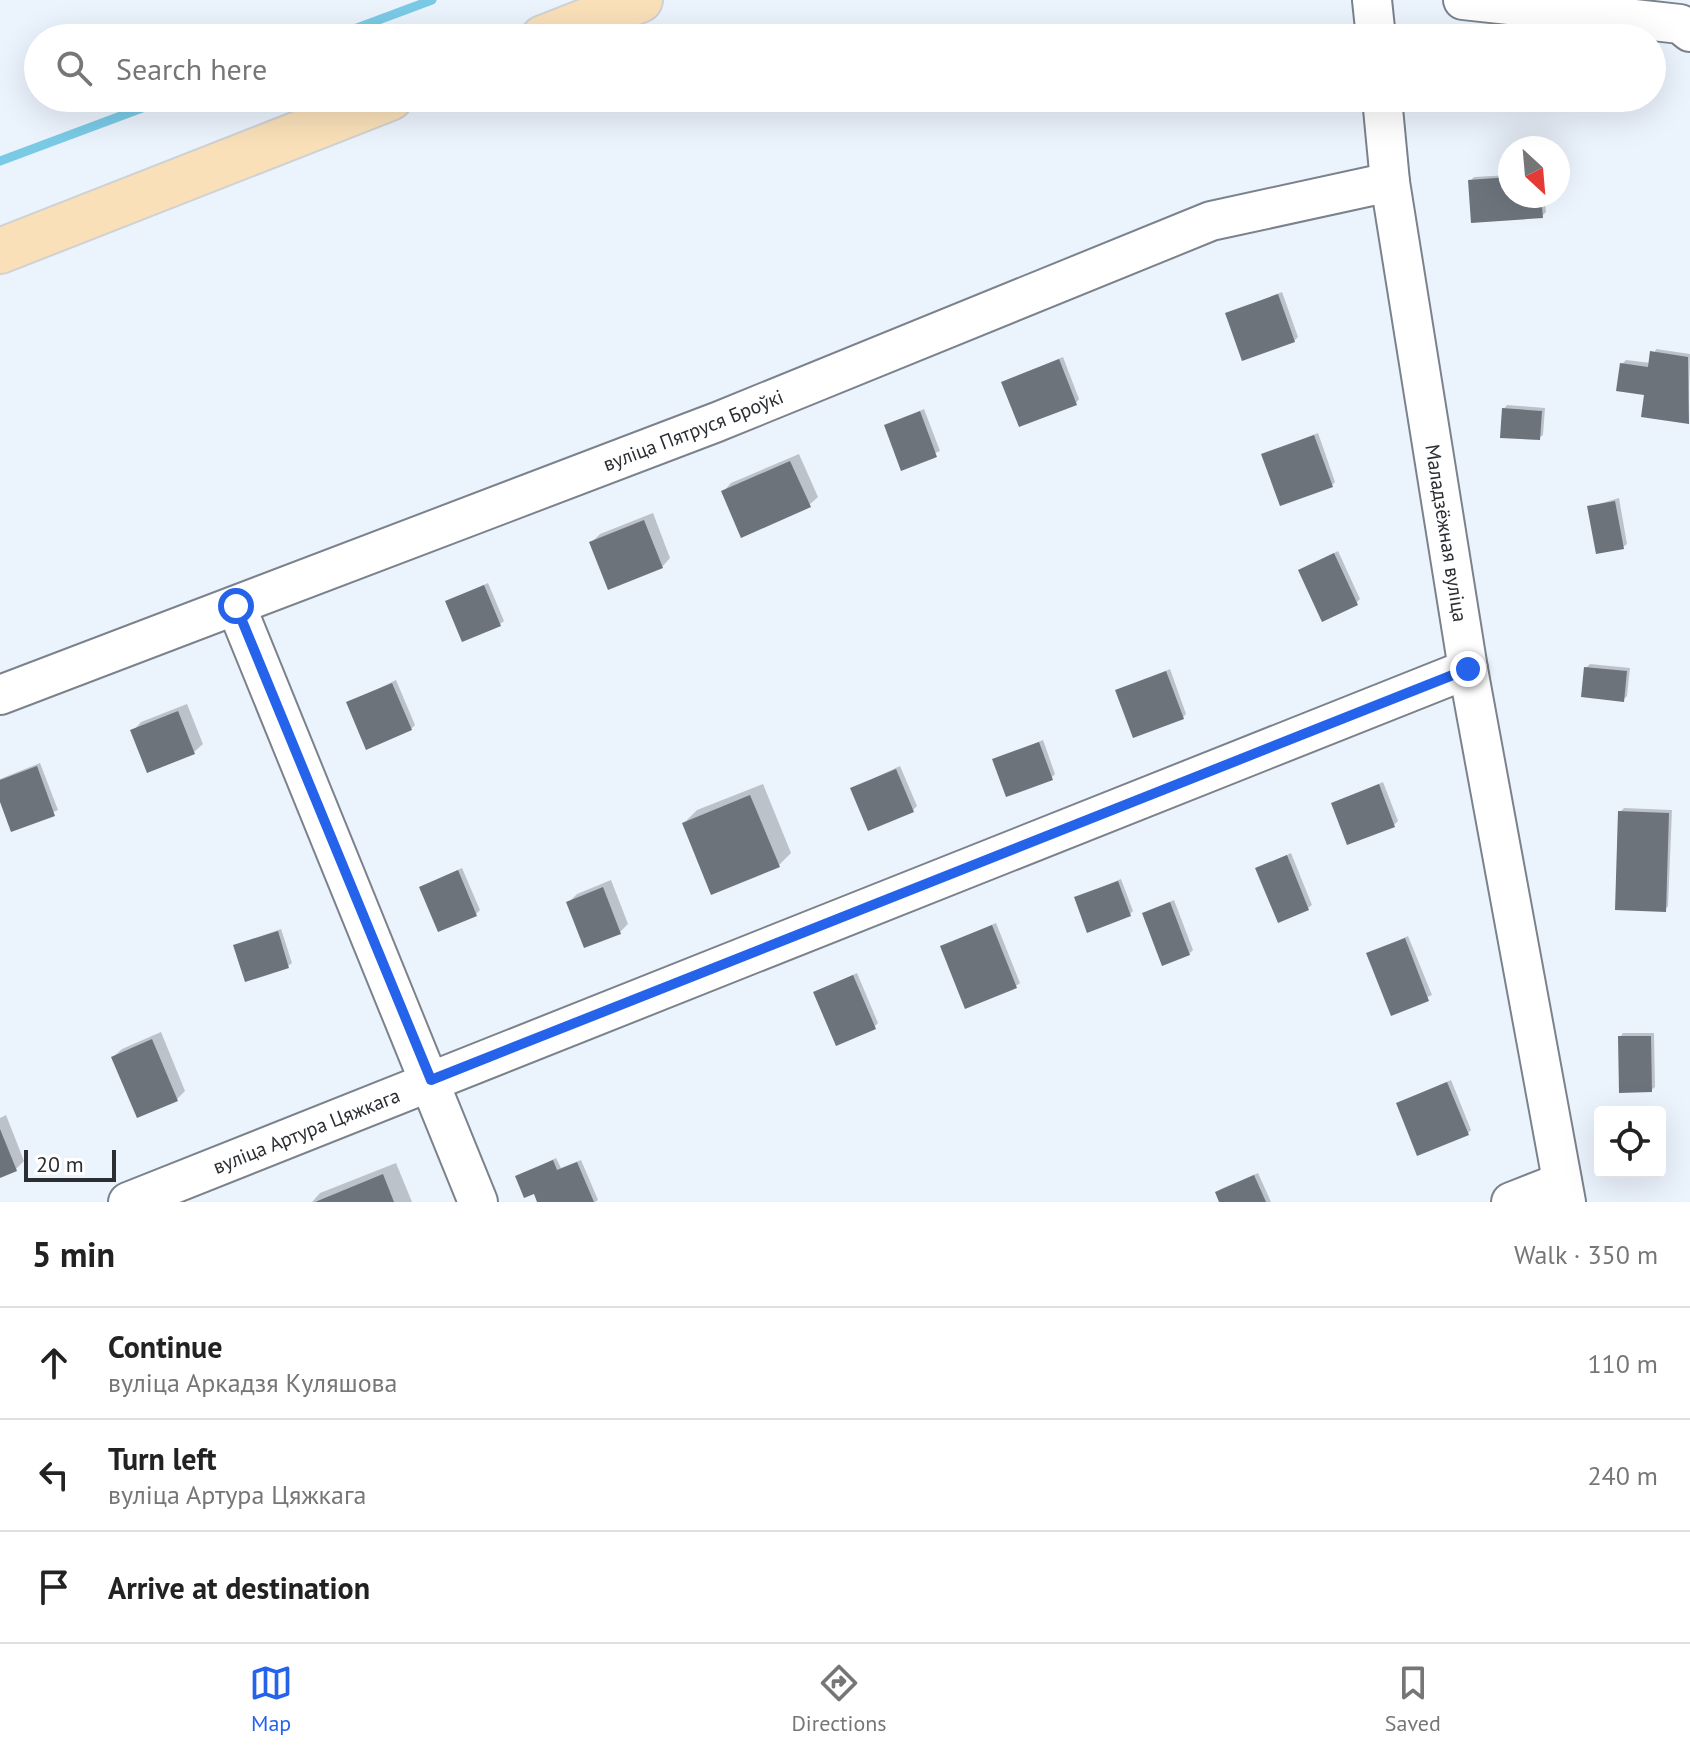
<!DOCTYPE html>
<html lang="en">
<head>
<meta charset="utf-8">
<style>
  body { margin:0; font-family:"PT Sans",sans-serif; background:#f6f6f6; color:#222 }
  .controls { position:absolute; right:24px; bottom:24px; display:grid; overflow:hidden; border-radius:8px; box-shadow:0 8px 32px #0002 }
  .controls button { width:72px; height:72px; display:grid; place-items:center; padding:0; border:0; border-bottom:2px solid #e0e0e0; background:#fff; color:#222; font:40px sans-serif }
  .compass { position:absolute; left:1498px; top:136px; width:72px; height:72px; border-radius:50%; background:#fff; box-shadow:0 8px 32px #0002; rotate:154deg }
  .scale { position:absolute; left:24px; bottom:20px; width:92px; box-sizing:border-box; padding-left:8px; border:4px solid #2b2e32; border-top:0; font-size:22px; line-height:28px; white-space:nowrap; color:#2b2e32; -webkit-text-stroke:6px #fff; paint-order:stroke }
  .stop { position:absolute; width:24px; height:24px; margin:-18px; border:6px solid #2563eb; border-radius:50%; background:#fff }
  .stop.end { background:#2563eb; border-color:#fff; box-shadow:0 2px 8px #0008 }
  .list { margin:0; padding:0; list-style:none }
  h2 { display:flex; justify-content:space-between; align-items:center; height:104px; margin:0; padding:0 32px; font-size:34px }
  h2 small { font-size:26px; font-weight:400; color:#767676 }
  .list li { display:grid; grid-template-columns:52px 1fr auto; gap:24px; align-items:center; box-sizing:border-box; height:112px; padding:0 32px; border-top:2px solid #e0e0e0 }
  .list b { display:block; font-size:30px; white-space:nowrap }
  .list p { margin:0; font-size:26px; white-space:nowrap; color:#767676 }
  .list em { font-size:26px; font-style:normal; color:#767676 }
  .icon { flex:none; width:44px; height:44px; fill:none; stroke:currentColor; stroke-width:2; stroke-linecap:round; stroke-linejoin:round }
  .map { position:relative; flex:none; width:1690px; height:1202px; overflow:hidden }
  .search { position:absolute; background:#fff; box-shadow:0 8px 32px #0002; left:24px; right:24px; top:24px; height:88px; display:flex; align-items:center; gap:20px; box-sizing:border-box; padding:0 28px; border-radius:44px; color:#767676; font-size:30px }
  .sheet { height:440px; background:#fff }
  nav { display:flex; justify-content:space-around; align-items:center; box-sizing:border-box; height:112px; border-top:2px solid #e0e0e0; background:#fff; font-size:22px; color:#767676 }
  nav a { display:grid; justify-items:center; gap:4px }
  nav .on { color:#2563eb }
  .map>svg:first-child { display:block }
  .shadow { fill:#0003 }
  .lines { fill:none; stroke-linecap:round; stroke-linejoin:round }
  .stream { stroke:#7acae6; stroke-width:9 }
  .building { fill:#6c737b }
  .minor-casing { stroke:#7b828b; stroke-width:42 }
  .major-casing { stroke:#d0d1d2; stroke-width:48 }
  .minor { stroke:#fff; stroke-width:38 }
  .major { stroke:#f9e0b9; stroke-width:44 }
  .route { stroke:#2563eb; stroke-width:10 }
  .labels { text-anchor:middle; stroke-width:8; stroke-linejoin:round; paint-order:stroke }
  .street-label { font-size:20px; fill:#2b2e32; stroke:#fff }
</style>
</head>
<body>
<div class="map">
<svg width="1690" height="1202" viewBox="0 0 1690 1202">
  <rect width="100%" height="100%" fill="#ebf3fd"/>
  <g class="shadow">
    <polygon points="1510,175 1510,196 1544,196 1546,212 1542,216 1470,181 1474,177"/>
    <polygon points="1282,292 1298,337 1294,341 1227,314"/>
    <polygon points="1656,349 1690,354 1688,422 1647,394 1622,364 1626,360 1651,363"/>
    <polygon points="1063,357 1079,399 1076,403 1003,382"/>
    <polygon points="1507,405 1545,408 1543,435 1539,438 1504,409"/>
    <polygon points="924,409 940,451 902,468 886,426"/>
    <polygon points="1318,433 1335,482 1332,485 1263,455"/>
    <polygon points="799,454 818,497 809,505 723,492 731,483"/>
    <polygon points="1619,498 1627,544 1623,547 1589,507"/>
    <polygon points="653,513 670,558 662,567 591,543 600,534"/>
    <polygon points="1338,551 1360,599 1356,603 1300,571"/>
    <polygon points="488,583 504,621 500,624 448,601"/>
    <polygon points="1590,664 1630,668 1627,696 1623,700 1586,668"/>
    <polygon points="1170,669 1186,714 1183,717 1118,691"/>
    <polygon points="396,680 415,725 411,729 349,703"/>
    <polygon points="187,704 203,744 194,752 133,731 141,722"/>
    <polygon points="1043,740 1055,774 1051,778 994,760"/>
    <polygon points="40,763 58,810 12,830 0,797 0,779"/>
    <polygon points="900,766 917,806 913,810 853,788"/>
    <polygon points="1383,782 1398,821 1394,825 1333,804"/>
    <polygon points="763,784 791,853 778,866 684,823 697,810"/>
    <polygon points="1624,808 1672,810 1668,906 1665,910 1620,812"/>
    <polygon points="1291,853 1312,905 1308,908 1258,868"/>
    <polygon points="462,868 480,910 476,914 421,887"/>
    <polygon points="1121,879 1133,911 1130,914 1076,898"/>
    <polygon points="611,880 628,924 620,932 569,902 577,894"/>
    <polygon points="1174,900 1193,950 1189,954 1144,913"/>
    <polygon points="996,923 1020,983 1016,986 942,946"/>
    <polygon points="281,929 292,963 288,966 235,945"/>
    <polygon points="1408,936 1432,995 1392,1013 1369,954"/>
    <polygon points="857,973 878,1023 874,1027 816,992"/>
    <polygon points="161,1032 185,1091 177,1099 113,1057 122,1049"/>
    <polygon points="1623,1033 1654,1033 1655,1087 1651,1090 1620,1037"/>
    <polygon points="1451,1080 1471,1130 1468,1133 1398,1103"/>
    <polygon points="6,1115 24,1161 16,1169 0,1176 0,1118"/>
    <polygon points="556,1158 561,1168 581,1160 598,1200 595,1202 540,1202 535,1192 517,1177"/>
    <polygon points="396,1163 412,1202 312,1202 320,1193"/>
    <polygon points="1258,1173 1271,1202 1221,1202 1217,1192 1221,1189"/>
  </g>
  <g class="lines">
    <g class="stream">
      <polyline points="330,38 432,0"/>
      <polyline points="0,161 169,98"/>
    </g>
  </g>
  <g class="building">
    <polygon points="1510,177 1510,196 1541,196 1543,218 1471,223 1468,180"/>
    <polygon points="1278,294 1295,342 1242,361 1225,313"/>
    <polygon points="1650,351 1688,357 1689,424 1641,417 1644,395 1616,391 1620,363 1648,367"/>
    <polygon points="1059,359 1077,405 1019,427 1001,382"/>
    <polygon points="1502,408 1542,411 1540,440 1500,438"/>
    <polygon points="920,411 937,457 901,471 884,425"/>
    <polygon points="1314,435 1333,487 1280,506 1261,454"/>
    <polygon points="790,461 811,507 741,538 721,491"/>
    <polygon points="1615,501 1624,549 1596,554 1587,506"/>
    <polygon points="644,520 663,568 608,590 589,542"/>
    <polygon points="1334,553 1358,605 1322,622 1298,570"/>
    <polygon points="484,585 501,626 462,642 445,601"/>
    <polygon points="1584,667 1627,671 1624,702 1581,697"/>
    <polygon points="1166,671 1184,719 1133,738 1115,690"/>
    <polygon points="392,683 412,730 366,750 346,702"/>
    <polygon points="178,711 195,754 147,773 130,730"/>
    <polygon points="1039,742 1053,780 1006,797 992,759"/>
    <polygon points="37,766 55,816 11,832 0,802 0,780"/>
    <polygon points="896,769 914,812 868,831 850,788"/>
    <polygon points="1379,784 1395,827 1347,845 1331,803"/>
    <polygon points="750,795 780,867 711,895 682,823"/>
    <polygon points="1618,811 1669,813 1666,912 1615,910"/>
    <polygon points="1287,855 1309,910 1278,923 1255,868"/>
    <polygon points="458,870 477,916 438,932 419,887"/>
    <polygon points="1118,881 1131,916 1087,933 1074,897"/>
    <polygon points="603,887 621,934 584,948 566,902"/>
    <polygon points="1170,902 1190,955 1162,966 1142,913"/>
    <polygon points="992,925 1017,988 965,1009 940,946"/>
    <polygon points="278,931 289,968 245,982 233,945"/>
    <polygon points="1405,938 1429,1001 1391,1016 1366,953"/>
    <polygon points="853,975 876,1029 836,1046 813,992"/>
    <polygon points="1618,1036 1651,1036 1652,1092 1619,1093"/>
    <polygon points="152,1039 178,1101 137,1118 111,1057"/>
    <polygon points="1447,1082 1469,1135 1417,1156 1396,1103"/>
    <polygon points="0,1129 17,1171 0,1178"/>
    <polygon points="553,1160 557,1170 577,1162 594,1202 537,1202 534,1194 524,1198 515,1176"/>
    <polygon points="383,1174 394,1202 315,1202"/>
    <polygon points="1254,1175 1266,1202 1219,1202 1215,1192"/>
  </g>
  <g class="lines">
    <defs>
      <g id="minor">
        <polyline points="1372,0 1376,38"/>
        <polyline points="1463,0 1680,24 1690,32"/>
        <path id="s1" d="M1382 98 1390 182 1468 669 1566 1202"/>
        <polyline points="236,606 478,1202"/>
        <path id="s2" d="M0 695 717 422 1211 221 1390 182"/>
        <path id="s3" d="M128 1202 1468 669"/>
        <polyline points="1511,1202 1562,1182"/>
      </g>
      <g id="major">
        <polyline points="543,38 640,0"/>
        <polyline points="0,251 390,98"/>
      </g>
    </defs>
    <use href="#minor" class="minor-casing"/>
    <use href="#major" class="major-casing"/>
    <use href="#minor" class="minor"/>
    <use href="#major" class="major"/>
  </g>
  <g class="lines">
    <polyline class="route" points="236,606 431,1080 1468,669"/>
  </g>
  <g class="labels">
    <g class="street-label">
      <text dy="7" stroke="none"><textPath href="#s2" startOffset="742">вуліца Пятруся Броўкі</textPath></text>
      <text dy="7" stroke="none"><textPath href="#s1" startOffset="440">Маладзёжная вуліца</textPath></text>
      <text dy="7" stroke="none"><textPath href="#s3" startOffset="192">вуліца Артура Цяжкага</textPath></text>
    </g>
  </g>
</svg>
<div class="controls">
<button><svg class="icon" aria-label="locate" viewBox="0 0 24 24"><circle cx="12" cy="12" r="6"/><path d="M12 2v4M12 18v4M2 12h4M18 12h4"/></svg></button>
</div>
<svg class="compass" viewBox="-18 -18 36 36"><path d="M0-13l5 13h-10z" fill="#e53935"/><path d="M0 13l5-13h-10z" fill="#767676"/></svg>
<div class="scale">20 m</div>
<div class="stop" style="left:236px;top:606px"></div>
<div class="stop end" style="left:1468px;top:669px"></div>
<div class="search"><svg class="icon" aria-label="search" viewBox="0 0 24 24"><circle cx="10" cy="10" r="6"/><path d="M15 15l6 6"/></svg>Search here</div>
</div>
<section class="sheet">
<h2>5 min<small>Walk · 350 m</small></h2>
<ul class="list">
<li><svg class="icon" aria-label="ahead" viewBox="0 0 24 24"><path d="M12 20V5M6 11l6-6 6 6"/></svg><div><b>Continue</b><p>вуліца Аркадзя Куляшова</p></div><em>110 m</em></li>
<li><svg class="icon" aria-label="left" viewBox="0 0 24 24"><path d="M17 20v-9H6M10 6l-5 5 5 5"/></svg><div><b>Turn left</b><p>вуліца Артура Цяжкага</p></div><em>240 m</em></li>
<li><svg class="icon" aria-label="arrive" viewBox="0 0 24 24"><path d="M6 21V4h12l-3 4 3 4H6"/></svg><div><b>Arrive at destination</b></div></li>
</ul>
</section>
<nav>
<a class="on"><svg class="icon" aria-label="map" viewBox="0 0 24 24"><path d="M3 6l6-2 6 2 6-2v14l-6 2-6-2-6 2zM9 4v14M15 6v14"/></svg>Map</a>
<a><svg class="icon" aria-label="directions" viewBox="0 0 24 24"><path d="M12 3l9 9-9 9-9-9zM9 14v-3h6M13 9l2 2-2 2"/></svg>Directions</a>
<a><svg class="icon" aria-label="saved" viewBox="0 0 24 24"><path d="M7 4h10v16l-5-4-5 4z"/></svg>Saved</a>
</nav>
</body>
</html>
